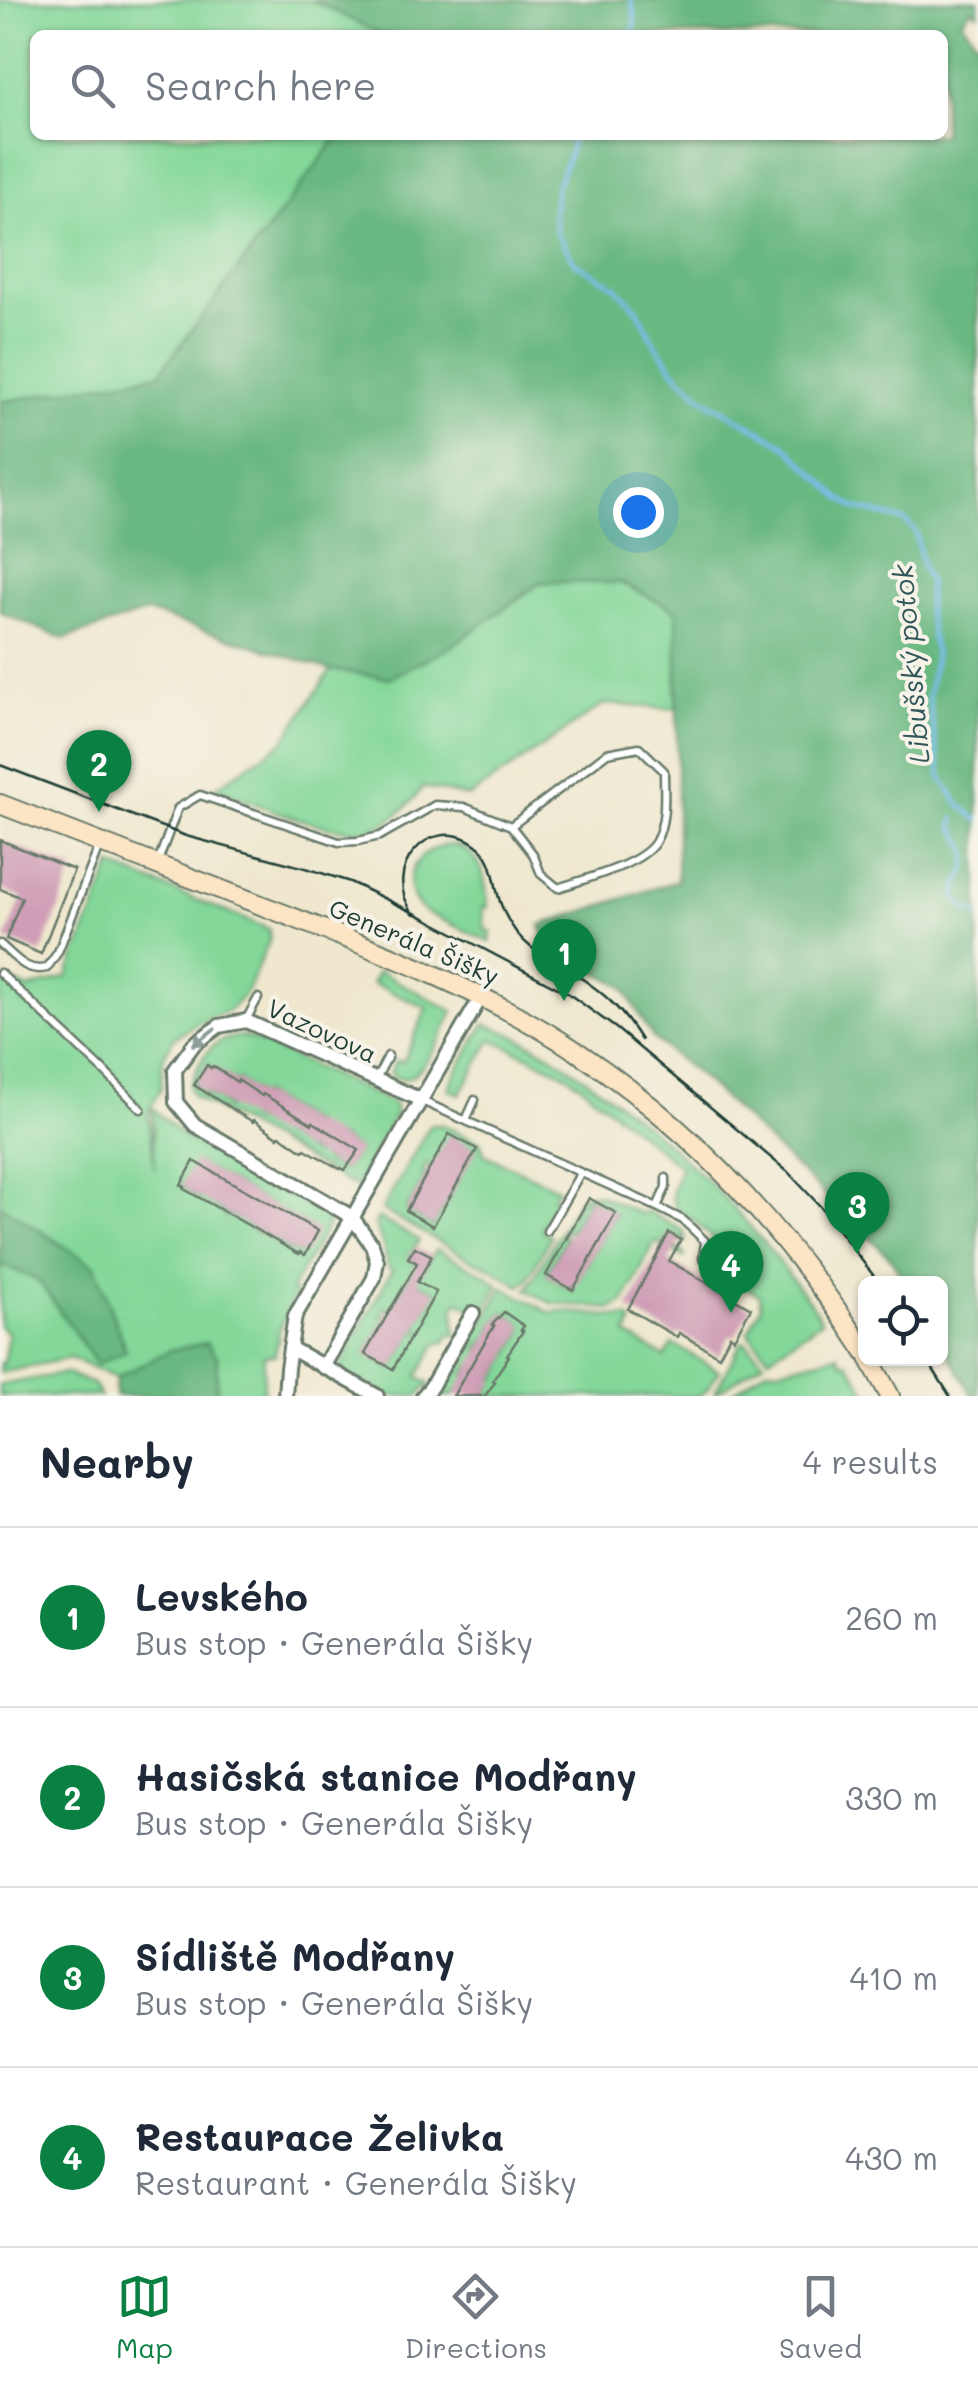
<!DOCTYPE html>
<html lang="en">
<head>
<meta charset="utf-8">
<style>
  body { margin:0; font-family:Mali,sans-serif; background:#f6f6f7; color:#1f2937 }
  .controls { position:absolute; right:30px; bottom:30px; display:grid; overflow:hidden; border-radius:15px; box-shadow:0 2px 8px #0004 }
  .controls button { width:90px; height:90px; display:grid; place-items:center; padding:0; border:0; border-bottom:2px solid #e0e1e3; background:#fff; color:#1f2937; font:50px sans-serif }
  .you { position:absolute; left:638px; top:512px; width:35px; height:35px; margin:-25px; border:8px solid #fff; border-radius:50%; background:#1a73e8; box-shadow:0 0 0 15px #1a73e833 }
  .badge { display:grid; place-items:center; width:65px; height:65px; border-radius:50%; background:#0b8043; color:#fff; font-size:32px; font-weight:700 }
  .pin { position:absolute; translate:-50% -82px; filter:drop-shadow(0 2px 5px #0008) }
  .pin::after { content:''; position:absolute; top:52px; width:35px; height:30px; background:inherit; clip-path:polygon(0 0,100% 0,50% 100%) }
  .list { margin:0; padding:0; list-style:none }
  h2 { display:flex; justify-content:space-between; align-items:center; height:130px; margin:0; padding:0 40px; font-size:42px }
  h2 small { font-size:32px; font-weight:400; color:#747a83 }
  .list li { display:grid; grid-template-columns:65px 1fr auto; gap:30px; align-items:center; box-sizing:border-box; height:180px; padding:0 40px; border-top:2px solid #e0e1e3 }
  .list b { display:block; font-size:38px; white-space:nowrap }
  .list p { margin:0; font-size:32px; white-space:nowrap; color:#747a83 }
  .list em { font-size:32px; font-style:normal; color:#747a83 }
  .icon { flex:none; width:55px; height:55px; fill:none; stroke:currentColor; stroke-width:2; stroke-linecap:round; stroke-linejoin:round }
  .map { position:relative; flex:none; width:978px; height:1396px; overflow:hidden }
  .search { position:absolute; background:#fff; box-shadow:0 2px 8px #0004; left:30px; right:30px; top:30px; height:110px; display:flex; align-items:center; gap:25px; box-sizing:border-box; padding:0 35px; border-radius:15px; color:#747a83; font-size:38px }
  .sheet { height:850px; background:#fff }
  nav { display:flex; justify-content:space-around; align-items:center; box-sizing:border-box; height:140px; border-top:2px solid #e0e1e3; background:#fff; font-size:28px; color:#747a83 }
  nav a { display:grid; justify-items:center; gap:5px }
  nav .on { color:#0b8043 }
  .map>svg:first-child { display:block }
  .green { fill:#83d799; stroke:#518a66; stroke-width:2.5; fill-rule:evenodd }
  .forest { fill:#6ab881; stroke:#447a5a; stroke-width:2.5 }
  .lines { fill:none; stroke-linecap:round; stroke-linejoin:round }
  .stream { stroke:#7bbff1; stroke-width:4 }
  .building { fill:#cf9eb6 }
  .lane-casing { stroke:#68796a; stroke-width:11 }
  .street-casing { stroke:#68796a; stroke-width:18 }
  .secondary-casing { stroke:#68796a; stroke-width:22 }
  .lane { stroke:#fff; stroke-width:6 }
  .street { stroke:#fff; stroke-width:12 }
  .secondary { stroke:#fce5c4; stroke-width:18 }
  .tram { stroke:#1f3d34; stroke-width:2.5 }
  .oneway { fill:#8f9e9a }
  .labels { text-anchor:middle; stroke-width:8; stroke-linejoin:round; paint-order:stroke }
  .street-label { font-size:25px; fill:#1f3d34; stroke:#f7f3e8 }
  .water-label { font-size:28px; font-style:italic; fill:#31575a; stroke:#f7f3e8 }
</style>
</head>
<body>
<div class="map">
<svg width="978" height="1396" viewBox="0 0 978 1396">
  <rect width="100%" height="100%" fill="#f7f3e8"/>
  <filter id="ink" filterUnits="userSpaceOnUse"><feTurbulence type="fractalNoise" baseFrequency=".01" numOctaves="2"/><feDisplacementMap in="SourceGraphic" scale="20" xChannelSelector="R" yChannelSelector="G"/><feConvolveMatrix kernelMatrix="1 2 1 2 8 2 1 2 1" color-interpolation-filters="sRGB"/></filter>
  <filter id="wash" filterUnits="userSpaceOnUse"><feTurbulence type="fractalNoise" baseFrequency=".0048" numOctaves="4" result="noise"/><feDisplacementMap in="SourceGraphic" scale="40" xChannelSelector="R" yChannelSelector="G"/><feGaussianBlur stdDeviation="2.25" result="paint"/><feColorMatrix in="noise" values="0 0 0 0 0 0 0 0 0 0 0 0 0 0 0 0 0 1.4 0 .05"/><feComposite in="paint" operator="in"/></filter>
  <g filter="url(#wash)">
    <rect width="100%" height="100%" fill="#efe8cf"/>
    <g class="green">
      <polygon points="0,0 312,0 382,35 35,35 35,135 339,135 159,375 0,402"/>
      <path d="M541 582 621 583 678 611 676 709 604 704 469 797 423 787C410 805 396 819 375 828 342 841 250 802 215 788L283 742 331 670 389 678 450 647Z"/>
      <path d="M455 845C485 855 485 879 488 907L483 908 485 931H491L490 942 425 912C393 886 416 843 455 845Z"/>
      <path d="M112 866 269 929 270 939 246 993 230 1010 196 1024 174 1038 163 1058 161 1088 148 1113 155 1169 152 1108 184 1137 321 1213 327 1219V1227L291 1290 296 1293 280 1328 275 1355H264L263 1396H216L217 1358 171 1350 116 1378 70 1358 0 1373V1363L3 1365 8 1334 0 1326V1264L38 1280 97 1364 95 1266 0 1205V976L29 989 67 977ZM195 1162 317 1231 299 1254 290 1249 287 1251 285 1250 286 1247 259 1231 257 1233 238 1217 237 1219 228 1214 226 1217 223 1215 224 1212 215 1207 216 1205 198 1197 196 1198 182 1185Z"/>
      <path d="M378 971 453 1011C448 1028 424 1073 407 1078 401 1080 397 1078 391 1076L392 1072H390L396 1060 403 1062 427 1008 372 983Z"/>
      <path d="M485 1024C529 1038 568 1065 605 1093 656 1132 705 1174 747 1223 771 1250 792 1279 814 1308L821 1321 769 1357 748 1332 761 1307 759 1295 727 1276 735 1259 695 1222 676 1209 672 1197 673 1186 681 1167 568 1075 492 1039 460 1094 448 1089 454 1075Z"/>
      <path d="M241 1036 256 1040 393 1103 396 1110 394 1116 356 1187 193 1096 189 1087C201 1059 208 1039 241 1036ZM208 1065 237 1082 238 1080 262 1096 263 1094 337 1138 339 1137 358 1150 345 1170 339 1169 330 1163 328 1164 316 1153 314 1155 254 1120 252 1122 247 1118 248 1116 229 1106 227 1108 215 1097 213 1098 204 1092 202 1094 194 1085Z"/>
      <path d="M430 1125H442L480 1142 485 1155 558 1188 552 1199 556 1202 541 1229 551 1236 550 1238 526 1282 520 1286 488 1266 472 1260 382 1210ZM476 1149 433 1226 406 1211 426 1175 423 1172 426 1165 431 1167Z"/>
      <path d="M597 1194 641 1214 646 1211 683 1230 686 1241 669 1234 665 1241 684 1253V1257L655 1242 624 1302 612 1309 551 1303 527 1290 577 1202 583 1195ZM588 1198 616 1214 572 1290 546 1274 566 1238 562 1236 565 1230 570 1231Z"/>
      <path d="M378 1218 419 1240 409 1258 424 1268 436 1249 486 1275 499 1285 482 1314 458 1301 454 1309 456 1336 450 1334 445 1342 436 1344 418 1376 430 1384 418 1396H390L345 1374 339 1368 392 1270 388 1267 384 1248 375 1224ZM409 1277 436 1292 416 1327 421 1330 420 1333 414 1331 393 1369 366 1354 386 1318 382 1315 386 1308 390 1310Z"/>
      <polygon points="503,1287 549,1312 562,1311 629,1318 632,1323 627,1335 665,1357 673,1344 719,1371 708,1389 699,1396 485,1396 523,1332 521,1330 523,1325 504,1312 493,1324 494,1326 490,1332 492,1333 478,1349 480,1351 473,1366 470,1366 464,1375 466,1377 458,1391 456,1391 453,1396 442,1396"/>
      <polygon points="745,1342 764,1361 714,1394 741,1343"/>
      <polygon points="838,1355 843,1363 848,1362 869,1396 727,1396 768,1368 778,1369"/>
      <polygon points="66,1373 93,1384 100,1396 0,1396 0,1385"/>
    </g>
    <g class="forest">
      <polygon points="312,0 978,0 978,14 972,8 962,21 978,43 978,1396 973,1396 941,1341 940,1284 906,1283 889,1256 704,1080 653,1038 623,986 546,945 541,925 677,881 677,611 621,583 541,582 450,647 389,678 331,670 147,612 64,639 0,612 0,402 159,374 339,135 943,135 943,35 382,35"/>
      <polygon points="0,1205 95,1266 126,1351 97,1364 38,1280 0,1264"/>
      <polygon points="207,1343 217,1358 216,1396 115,1396 116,1378 171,1350"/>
    </g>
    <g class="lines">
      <g class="stream">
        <polyline points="631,0 635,16 633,35"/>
        <polyline points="573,135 569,155 556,187 553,213 557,234 575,263 615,286 638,310 654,342 677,374 706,400 785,445 841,499 856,508 905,521 916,532 922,567 929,582 927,610 935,655 928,697 941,777 959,804 978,820"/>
        <path d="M955 818 953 826C957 833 964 841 966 848 976 880 931 893 978 915"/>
      </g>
    </g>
    <g id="blocks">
      <g class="building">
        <polygon points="0,840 74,870 41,954 6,939 22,898 0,889"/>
        <polygon points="207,1065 211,1068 213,1066 237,1082 238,1080 262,1096 263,1094 312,1124 313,1122 359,1150 345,1170 341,1168 340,1169 305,1149 303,1151 280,1135 278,1137 254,1120 253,1122 194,1085"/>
        <polygon points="449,1134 477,1149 433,1226 406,1211"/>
        <polygon points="194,1161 318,1231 305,1255 300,1252 299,1254 184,1189 185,1187 181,1185"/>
        <polygon points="589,1198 616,1213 573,1290 546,1275"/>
        <polygon points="669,1233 681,1240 669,1261 751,1308 734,1338 730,1335 719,1356 679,1333 677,1337 628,1309"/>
        <polygon points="415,1247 432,1256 417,1282 436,1292 393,1369 365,1354 417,1263 408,1258"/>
        <polygon points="504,1312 524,1326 521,1330 523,1331 507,1355 509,1356 493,1380 495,1382 485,1396 453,1396 494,1326 492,1325"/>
      </g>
    </g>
  </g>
  <g filter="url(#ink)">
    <use href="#blocks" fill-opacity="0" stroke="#68796a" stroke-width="2.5"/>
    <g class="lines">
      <defs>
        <g id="lane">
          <path d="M157 864 178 808 200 795 339 842 358 841 380 836 435 805 464 807 511 826 533 854 541 874 558 888C583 879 643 865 656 841 667 820 664 793 664 771L639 747 607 753 511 826"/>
          <path d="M0 944C15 957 26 973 47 968L58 952 100 844"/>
          <polyline points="0,973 102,1069 141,1109"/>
          <polyline points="246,1020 258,998"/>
          <polyline points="375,1081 388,1056"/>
          <polyline points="422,1101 657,1207 666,1187 666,1178"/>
          <polyline points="466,1120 475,1100"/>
          <polyline points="657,1207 683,1220 705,1241 703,1259"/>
          <polyline points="547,1231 580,1174"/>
        </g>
        <g id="street">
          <polyline points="290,1348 377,1396"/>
          <polyline points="323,1367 374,1278 377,1261 372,1245 352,1217 195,1125 176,1102 175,1070 194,1044 219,1026 246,1021 421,1100"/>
          <polyline points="285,1396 287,1368 295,1316 481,997"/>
          <polyline points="423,1396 431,1387 473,1313"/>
        </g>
        <g id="secondary">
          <path d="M0 804C95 841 189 877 284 914 385 953 488 992 579 1053 696 1131 790 1235 866 1353"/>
          <polyline points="869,1358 890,1396"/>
        </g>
      </defs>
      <use href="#lane" class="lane-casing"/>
      <use href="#street" class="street-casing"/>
      <use href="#secondary" class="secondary-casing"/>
      <use href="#lane" class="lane"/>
      <use href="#street" class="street"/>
      <use href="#secondary" class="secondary"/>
      <g class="tram">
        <polyline points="0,765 186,836 309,869 350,882 425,918 569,994 617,1029 788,1172 820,1206 880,1284"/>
        <path d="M414 914C379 871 429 812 475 844 492 856 493 872 497 891 500 905 507 920 516 932 532 953 556 962 578 976 607 995 623 1011 641 1040"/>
        <polyline points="926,1358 950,1396"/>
      </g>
    </g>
    <defs><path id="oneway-solid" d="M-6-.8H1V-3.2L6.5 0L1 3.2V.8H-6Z" transform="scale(2.5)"/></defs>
    <use class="oneway" href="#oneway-solid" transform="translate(204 1037) rotate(142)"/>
  </g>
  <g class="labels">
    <g class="street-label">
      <text transform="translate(414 942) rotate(23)" y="9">Generála Šišky</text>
      <text transform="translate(322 1031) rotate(25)" y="9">Vazovova</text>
    </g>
    <g class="water-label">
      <text transform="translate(911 664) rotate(-95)" y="10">Libušský potok</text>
    </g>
  </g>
</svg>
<div class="controls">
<button><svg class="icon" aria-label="locate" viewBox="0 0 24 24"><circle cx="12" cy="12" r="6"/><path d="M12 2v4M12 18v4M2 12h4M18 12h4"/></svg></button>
</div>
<div class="you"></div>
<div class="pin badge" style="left:564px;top:1001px">1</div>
<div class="pin badge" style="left:99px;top:812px">2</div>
<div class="pin badge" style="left:857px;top:1254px">3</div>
<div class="pin badge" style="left:731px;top:1313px">4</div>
<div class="search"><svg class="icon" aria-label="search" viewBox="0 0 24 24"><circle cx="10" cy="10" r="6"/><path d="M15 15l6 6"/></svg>Search here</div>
</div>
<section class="sheet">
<h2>Nearby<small>4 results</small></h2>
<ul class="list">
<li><span class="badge">1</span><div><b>Levského</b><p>Bus stop · Generála Šišky</p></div><em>260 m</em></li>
<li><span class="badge">2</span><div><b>Hasičská stanice Modřany</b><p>Bus stop · Generála Šišky</p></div><em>330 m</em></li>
<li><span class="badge">3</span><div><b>Sídliště Modřany</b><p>Bus stop · Generála Šišky</p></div><em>410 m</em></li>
<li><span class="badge">4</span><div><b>Restaurace Želivka</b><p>Restaurant · Generála Šišky</p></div><em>430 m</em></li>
</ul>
</section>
<nav>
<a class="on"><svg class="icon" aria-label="map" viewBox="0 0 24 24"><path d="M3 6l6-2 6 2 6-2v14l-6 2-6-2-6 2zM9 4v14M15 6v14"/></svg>Map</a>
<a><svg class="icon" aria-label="directions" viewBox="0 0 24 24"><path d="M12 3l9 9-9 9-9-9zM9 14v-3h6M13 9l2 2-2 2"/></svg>Directions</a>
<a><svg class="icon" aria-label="saved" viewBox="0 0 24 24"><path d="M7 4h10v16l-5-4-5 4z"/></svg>Saved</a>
</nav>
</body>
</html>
